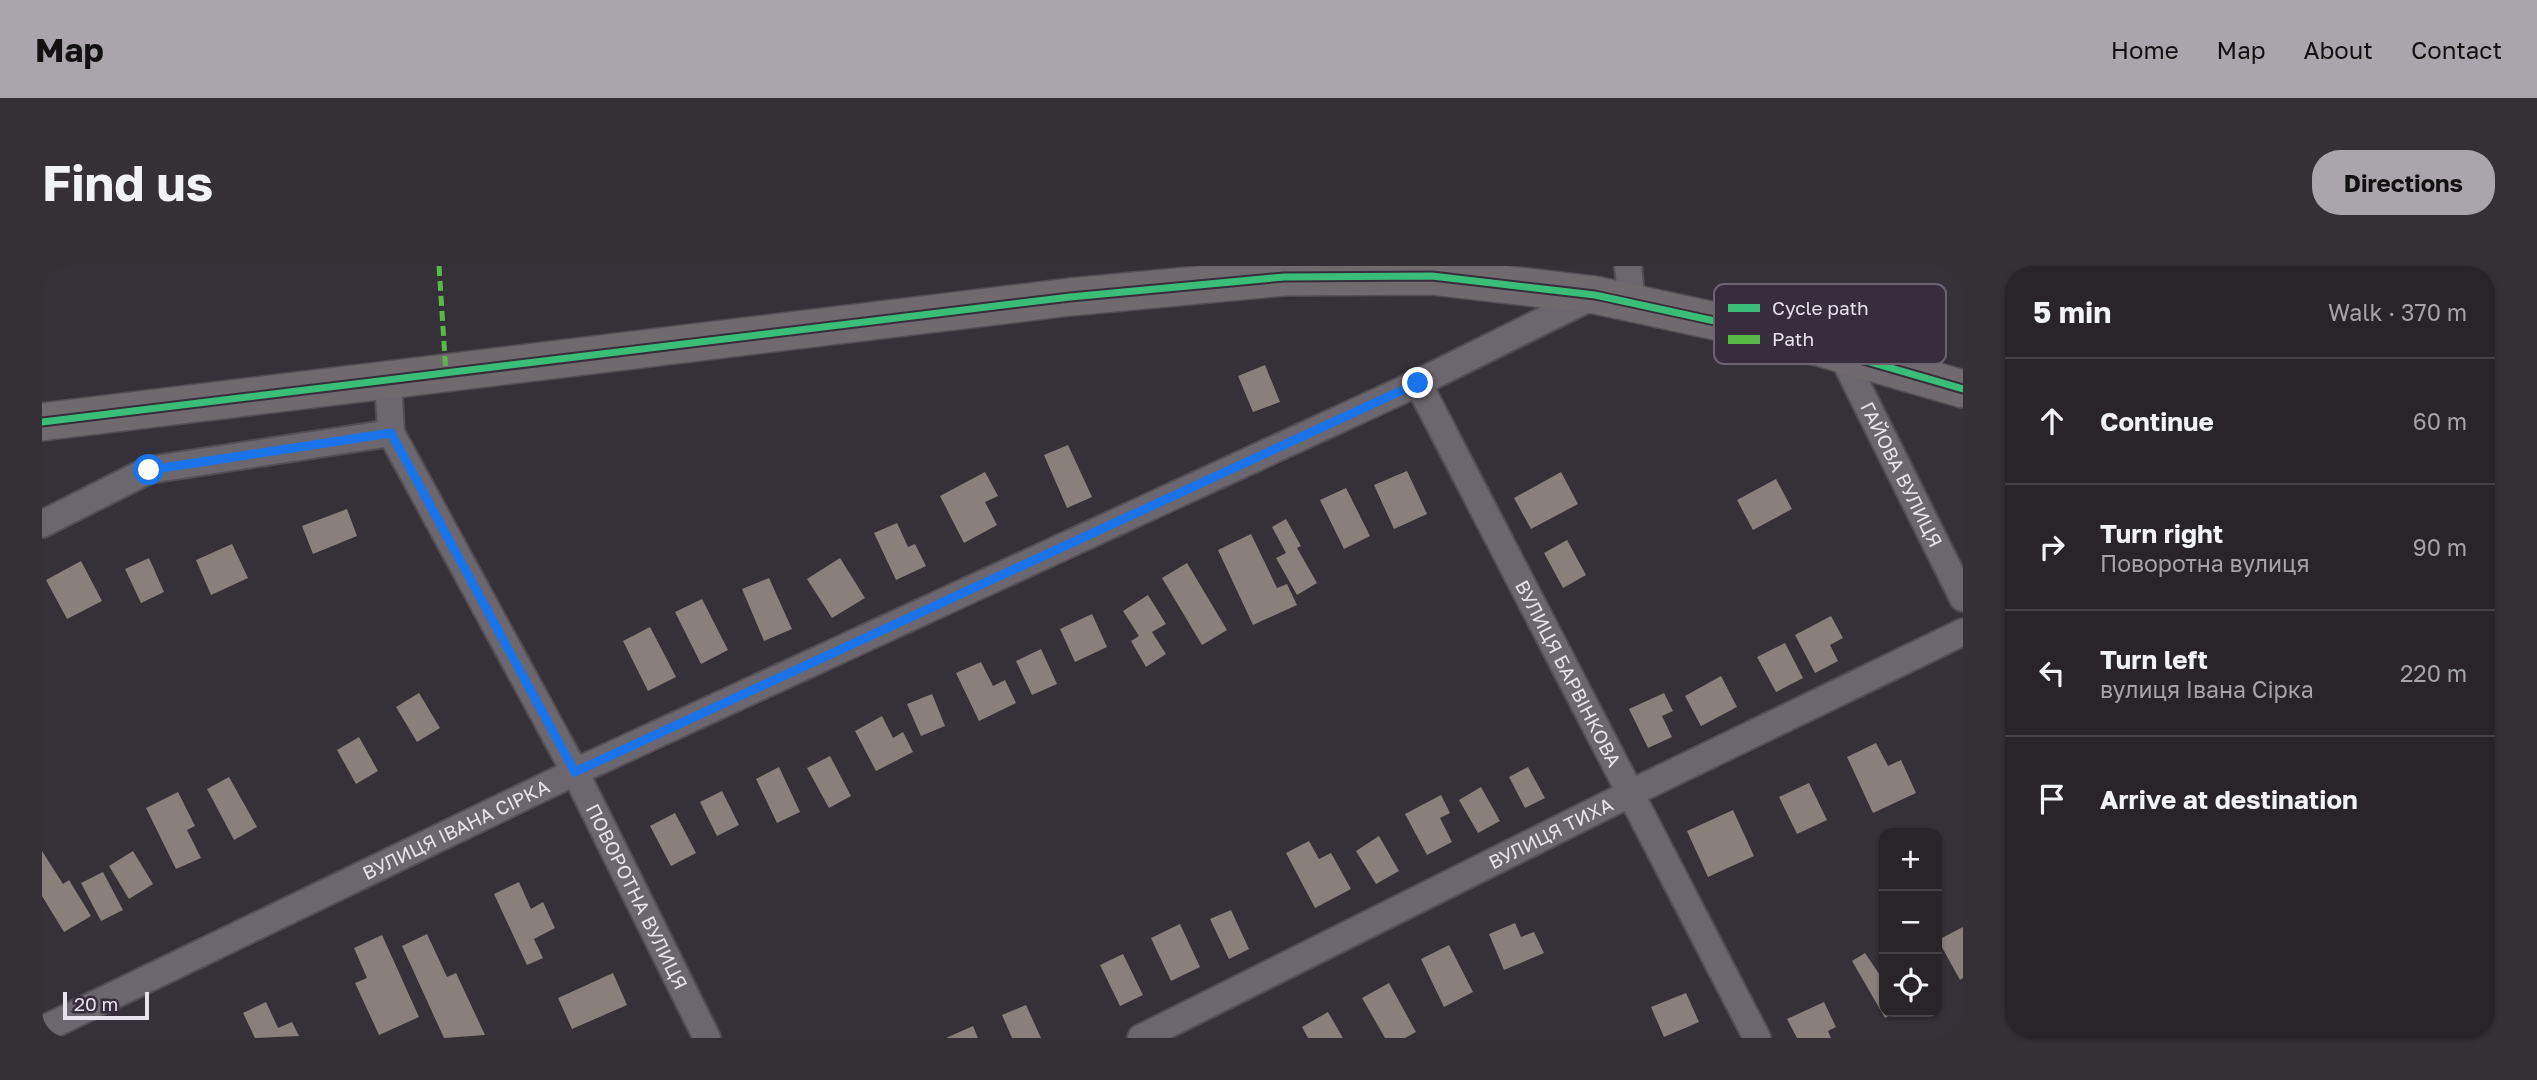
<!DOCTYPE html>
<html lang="en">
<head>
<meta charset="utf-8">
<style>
  body { margin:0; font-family:"Golos Text",sans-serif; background:#343036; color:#f1f3f6 }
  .controls { position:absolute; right:21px; bottom:21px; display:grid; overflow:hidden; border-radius:14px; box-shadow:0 2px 5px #0004 }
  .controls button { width:63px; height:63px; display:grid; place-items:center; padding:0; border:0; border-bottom:2px solid #444147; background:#28242a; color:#f1f3f6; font:35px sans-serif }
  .scale { position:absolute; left:21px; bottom:18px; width:86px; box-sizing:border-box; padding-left:7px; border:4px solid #e8e2ec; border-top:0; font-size:19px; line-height:24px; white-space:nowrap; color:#e8e2ec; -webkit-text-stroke:5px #372d3c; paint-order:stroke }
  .stop { position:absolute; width:21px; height:21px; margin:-16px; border:5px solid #1a73e8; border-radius:50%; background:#fff }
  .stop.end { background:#1a73e8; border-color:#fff; box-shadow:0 2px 7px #0008 }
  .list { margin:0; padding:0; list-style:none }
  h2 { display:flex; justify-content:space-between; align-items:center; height:91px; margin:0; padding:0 28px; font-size:30px }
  h2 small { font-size:23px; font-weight:400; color:#a5a4a8 }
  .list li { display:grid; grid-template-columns:46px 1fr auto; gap:21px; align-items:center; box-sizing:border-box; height:126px; padding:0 28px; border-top:2px solid #444147 }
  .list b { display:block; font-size:26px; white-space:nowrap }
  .list p { margin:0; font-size:23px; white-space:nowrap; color:#a5a4a8 }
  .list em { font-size:23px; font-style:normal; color:#a5a4a8 }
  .icon { flex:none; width:38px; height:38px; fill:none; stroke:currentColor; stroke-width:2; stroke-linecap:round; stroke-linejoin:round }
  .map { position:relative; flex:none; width:1921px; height:772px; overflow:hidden; border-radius:28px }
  header { display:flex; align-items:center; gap:42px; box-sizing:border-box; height:98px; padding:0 35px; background:#aaa4ad; color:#111 }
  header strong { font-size:33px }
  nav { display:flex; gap:38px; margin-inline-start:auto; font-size:24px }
  .intro { display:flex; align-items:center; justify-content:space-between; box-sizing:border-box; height:168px; padding:0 42px }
  h1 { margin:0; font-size:49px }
  .button { padding:18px 32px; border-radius:28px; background:#aaa4ad; color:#111; font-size:24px; font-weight:700 }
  main { display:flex; gap:42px; padding:0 42px }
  aside { flex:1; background:#28242a; border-radius:28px; box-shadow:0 2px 5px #0004 }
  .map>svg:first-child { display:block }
  .building { fill:#89807b }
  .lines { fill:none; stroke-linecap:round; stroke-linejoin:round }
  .street-casing { stroke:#524e55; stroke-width:30 }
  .secondary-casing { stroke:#524e55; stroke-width:40 }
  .street { stroke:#6c676e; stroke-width:26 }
  .secondary { stroke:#70696e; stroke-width:37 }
  .quiet { stroke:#58b947; stroke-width:5; stroke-dasharray:10 5; stroke-linecap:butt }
  .cycleway-casing { stroke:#372d3c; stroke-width:11 }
  .cycleway { stroke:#3abd76; stroke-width:7 }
  .route { stroke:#1a73e8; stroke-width:9 }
  .labels { text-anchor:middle; stroke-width:7; stroke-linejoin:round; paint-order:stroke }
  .street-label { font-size:19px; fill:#e8e2ec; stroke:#372d3c }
  .key { fill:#372d3c; stroke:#6c6371; stroke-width:2 }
  .key-label { font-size:19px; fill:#e8e2ec }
</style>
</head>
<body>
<header>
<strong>Map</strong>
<nav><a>Home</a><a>Map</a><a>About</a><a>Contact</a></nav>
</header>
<div class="intro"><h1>Find us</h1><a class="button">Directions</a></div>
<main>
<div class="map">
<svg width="1921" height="772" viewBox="0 0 1921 772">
  <rect width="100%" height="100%" fill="#363038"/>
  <g class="building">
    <polygon points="1223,99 1238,136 1211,146 1196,110"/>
    <polygon points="1026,179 1050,231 1025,242 1002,189"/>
    <polygon points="1365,205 1385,248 1352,263 1332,219"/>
    <polygon points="943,206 956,230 943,236 955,259 922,277 898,230"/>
    <polygon points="1519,206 1536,238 1489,263 1472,232"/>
    <polygon points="1734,213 1750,243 1711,264 1695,234"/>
    <polygon points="1304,222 1328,270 1302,283 1278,234"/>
    <polygon points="305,243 315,270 271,288 260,260"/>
    <polygon points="1244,253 1259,280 1255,282 1275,317 1255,329 1234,292 1244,287 1230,261"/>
    <polygon points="855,257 866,281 873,278 884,300 854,314 832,267"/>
    <polygon points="1209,268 1235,322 1245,318 1255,339 1211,359 1176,284"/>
    <polygon points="1525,274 1544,309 1521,322 1502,287"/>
    <polygon points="190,278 206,312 169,329 154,294"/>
    <polygon points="107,292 122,326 99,337 83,303"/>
    <polygon points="798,292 823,332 790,352 765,313"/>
    <polygon points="39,295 60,335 25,353 4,314"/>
    <polygon points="1145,297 1185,364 1160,379 1120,312"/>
    <polygon points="727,312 750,363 722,375 700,323"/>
    <polygon points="1106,329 1124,358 1110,366 1124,388 1104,401 1089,375 1097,370 1081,345"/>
    <polygon points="660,333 686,384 659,398 633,346"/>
    <polygon points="1050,348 1065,381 1033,396 1018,363"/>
    <polygon points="1789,350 1801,372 1788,379 1796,395 1773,407 1753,369"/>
    <polygon points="608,361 634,411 606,425 581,375"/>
    <polygon points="1743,377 1761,412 1734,426 1715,391"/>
    <polygon points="999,383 1015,418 990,429 974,395"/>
    <polygon points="939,396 951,420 963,414 974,437 937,455 914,407"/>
    <polygon points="1679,410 1695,441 1659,460 1643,430"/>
    <polygon points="377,427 398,462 375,476 354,441"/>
    <polygon points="1622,427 1631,445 1620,450 1630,471 1606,482 1587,443"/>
    <polygon points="890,428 903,460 879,470 865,438"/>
    <polygon points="840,450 851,472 861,466 871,486 834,505 813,465"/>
    <polygon points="317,471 336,505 314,518 295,484"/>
    <polygon points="1834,477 1846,500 1859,494 1874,527 1831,547 1805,491"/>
    <polygon points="788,490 809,530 787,542 765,502"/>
    <polygon points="737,501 758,546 735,557 714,513"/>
    <polygon points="1486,501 1503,532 1483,542 1467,511"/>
    <polygon points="187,511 215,561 192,574 165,523"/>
    <polygon points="1767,517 1785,554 1755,568 1737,531"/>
    <polygon points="1439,521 1458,555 1436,567 1417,534"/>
    <polygon points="680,525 697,559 675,570 658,536"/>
    <polygon points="136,526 153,560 145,564 159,592 134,603 104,542"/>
    <polygon points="1399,529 1408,547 1398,552 1410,576 1385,589 1363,548"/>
    <polygon points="1691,544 1712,590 1666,611 1645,565"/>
    <polygon points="633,547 654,587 629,600 608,560"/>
    <polygon points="1337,570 1357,605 1334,618 1314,585"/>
    <polygon points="1267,575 1277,593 1289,587 1309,623 1273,642 1244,587"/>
    <polygon points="0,585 21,618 27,614 49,650 22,666 0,630"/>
    <polygon points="91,585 111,618 87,633 67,600"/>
    <polygon points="61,606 81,644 59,655 39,617"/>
    <polygon points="477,616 489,643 501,636 513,662 492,673 501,692 485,699 452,628"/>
    <polygon points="1189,644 1207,683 1187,693 1168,653"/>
    <polygon points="1473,657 1479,671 1492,666 1502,687 1462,704 1447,668"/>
    <polygon points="1138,658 1158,701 1129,715 1109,672"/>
    <polygon points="1921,661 1921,712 1918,714 1896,674"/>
    <polygon points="385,668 405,711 414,707 443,769 402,772 360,680"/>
    <polygon points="340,669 377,751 337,769 313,717 325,712 312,682"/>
    <polygon points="1407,679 1431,726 1402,741 1379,693"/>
    <polygon points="1823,687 1842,715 1842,746 1854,746 1843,752 1810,695"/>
    <polygon points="1081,688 1101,729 1078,740 1058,699"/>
    <polygon points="571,707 585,739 530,763 516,732"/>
    <polygon points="1347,717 1374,766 1363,772 1343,772 1320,732"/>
    <polygon points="1644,727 1657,756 1622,771 1609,741"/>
    <polygon points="224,736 236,762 250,756 257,770 213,772 201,747"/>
    <polygon points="1782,736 1794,761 1786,765 1789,772 1755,772 1745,753"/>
    <polygon points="984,739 999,772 970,772 960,749"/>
    <polygon points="1286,746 1301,772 1266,772 1260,761"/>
    <polygon points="931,760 936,772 904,772"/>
  </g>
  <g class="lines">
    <defs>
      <g id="street">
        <polyline points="1586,0 1590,37"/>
        <path id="s1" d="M1798 85 1921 332"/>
        <path id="s2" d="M346 113 349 167 533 506 665 772"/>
        <path id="s3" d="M1376 117 1715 772"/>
        <polyline points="0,258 107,204 349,167"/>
        <path id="s4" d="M0 764 533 506 1376 117 1553 29"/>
        <path id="s5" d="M1099 772 1589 527 1921 366"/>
      </g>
      <polyline id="secondary" points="0,156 1028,31 1242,11 1390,10 1553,29 1728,67 1921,123"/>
    </defs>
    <use href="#street" class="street-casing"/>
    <use href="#secondary" class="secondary-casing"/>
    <use href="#street" class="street"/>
    <use href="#secondary" class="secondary"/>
    <polyline class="quiet" points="397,0 404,108"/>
    <defs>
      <polyline id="cycleway" points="0,156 1028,31 1242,11 1390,10 1553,29 1728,67 1921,123"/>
    </defs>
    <use href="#cycleway" class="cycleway-casing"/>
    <use href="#cycleway" class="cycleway"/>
  </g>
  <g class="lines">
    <polyline class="route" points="107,204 349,167 533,506 1376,117"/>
  </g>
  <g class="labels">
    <g class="street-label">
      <text dy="7" stroke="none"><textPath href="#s1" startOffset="138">ГАЙОВА ВУЛИЦЯ</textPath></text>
      <text dy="7" stroke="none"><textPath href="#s3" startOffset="327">ВУЛИЦЯ БАРВІНКОВА</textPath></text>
      <text dy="7" stroke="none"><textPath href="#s4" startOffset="460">ВУЛИЦЯ ІВАНА СІРКА</textPath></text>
      <text dy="7" stroke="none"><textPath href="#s5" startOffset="458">ВУЛИЦЯ ТИХА</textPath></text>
      <text dy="7" stroke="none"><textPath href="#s2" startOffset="579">ПОВОРОТНА ВУЛИЦЯ</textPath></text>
    </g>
  </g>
  <rect x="1672" y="18" width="232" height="80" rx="10" class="key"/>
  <rect x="1686" y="38" width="32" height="8" fill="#3abd76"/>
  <rect x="1686" y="69" width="32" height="9" fill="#58b947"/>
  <g class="key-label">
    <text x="1730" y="49">Cycle path</text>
    <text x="1730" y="80">Path</text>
  </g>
</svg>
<div class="controls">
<button>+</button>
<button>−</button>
<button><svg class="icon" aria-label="locate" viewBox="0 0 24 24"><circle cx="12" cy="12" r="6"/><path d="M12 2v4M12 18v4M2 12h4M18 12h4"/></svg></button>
</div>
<div class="scale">20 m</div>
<div class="stop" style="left:107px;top:204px"></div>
<div class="stop end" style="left:1376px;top:117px"></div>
</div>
<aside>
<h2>5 min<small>Walk · 370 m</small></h2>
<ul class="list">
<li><svg class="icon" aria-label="ahead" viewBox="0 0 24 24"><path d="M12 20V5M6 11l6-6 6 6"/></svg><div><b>Continue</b></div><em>60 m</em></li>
<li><svg class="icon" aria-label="right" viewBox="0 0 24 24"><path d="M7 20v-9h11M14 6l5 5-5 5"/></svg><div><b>Turn right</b><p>Поворотна вулиця</p></div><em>90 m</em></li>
<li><svg class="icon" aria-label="left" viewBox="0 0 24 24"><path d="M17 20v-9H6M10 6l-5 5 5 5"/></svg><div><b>Turn left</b><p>вулиця Івана Сірка</p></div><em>220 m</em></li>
<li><svg class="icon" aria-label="arrive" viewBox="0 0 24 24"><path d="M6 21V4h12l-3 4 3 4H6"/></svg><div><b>Arrive at destination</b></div></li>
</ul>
</aside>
</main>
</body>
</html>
